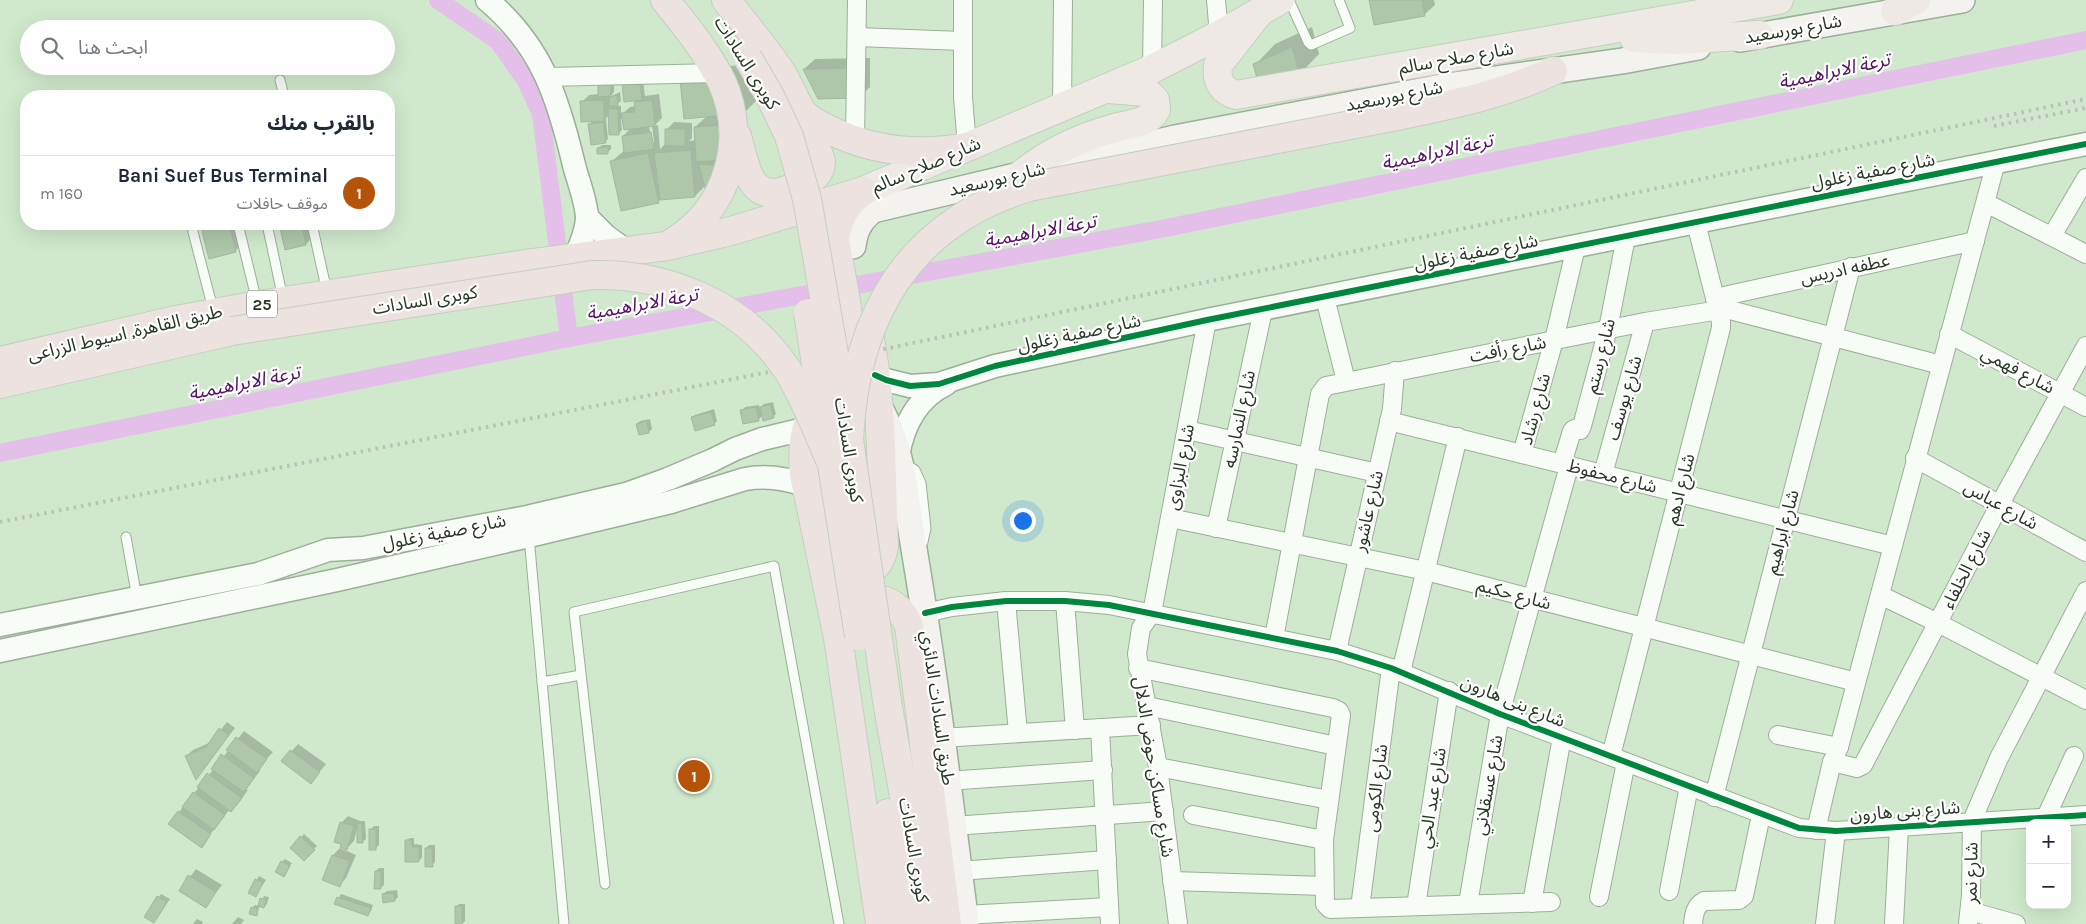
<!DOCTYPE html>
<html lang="ar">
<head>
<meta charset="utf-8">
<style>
  body { margin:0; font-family:Karla,"Noto Sans Arabic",sans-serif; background:#f2f2f3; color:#1f2937; direction:rtl }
  .controls { position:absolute; right:15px; bottom:15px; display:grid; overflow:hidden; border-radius:10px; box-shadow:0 5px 20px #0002 }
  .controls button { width:45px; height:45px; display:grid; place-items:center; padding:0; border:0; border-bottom:1px solid #e0e1e3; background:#fff; color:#1f2937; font:25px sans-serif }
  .you { position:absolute; left:1022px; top:520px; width:18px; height:18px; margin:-12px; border:4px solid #fff; border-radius:50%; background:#1a73e8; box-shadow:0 0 0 8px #1a73e833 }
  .badge { display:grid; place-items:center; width:32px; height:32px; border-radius:50%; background:#b45309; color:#fff; font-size:16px; font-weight:700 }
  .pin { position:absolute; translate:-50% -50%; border:2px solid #fff; box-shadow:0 1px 5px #0006 }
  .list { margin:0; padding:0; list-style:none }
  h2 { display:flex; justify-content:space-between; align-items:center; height:65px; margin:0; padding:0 20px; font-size:21px }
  h2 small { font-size:16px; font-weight:400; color:#747a83 }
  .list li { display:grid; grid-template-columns:32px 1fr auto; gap:15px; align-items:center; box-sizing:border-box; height:75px; padding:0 20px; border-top:1px solid #e0e1e3 }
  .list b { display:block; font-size:19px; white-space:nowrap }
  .list p { margin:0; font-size:16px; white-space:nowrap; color:#747a83 }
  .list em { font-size:16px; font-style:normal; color:#747a83 }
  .icon { flex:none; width:28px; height:28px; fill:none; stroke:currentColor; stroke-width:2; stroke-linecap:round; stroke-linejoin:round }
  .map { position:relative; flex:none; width:2086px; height:924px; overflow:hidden; direction:ltr }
  .search { position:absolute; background:#fff; box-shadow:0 5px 20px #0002; left:20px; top:20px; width:375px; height:55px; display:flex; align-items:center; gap:12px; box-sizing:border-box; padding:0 18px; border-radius:28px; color:#747a83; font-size:19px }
  .panel { position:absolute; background:#fff; box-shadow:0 5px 20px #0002; left:20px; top:90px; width:375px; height:140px; border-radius:20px; direction:rtl }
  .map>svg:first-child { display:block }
  .shadow { fill:#0003; fill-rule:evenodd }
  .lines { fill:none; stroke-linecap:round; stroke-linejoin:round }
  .canal { stroke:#e3bfea; stroke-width:18 }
  .building { fill:#adc7a8; stroke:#a3b7a1 }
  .service-casing { stroke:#9caf99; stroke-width:11 }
  .minor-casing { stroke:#9caf99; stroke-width:20 }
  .tertiary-casing { stroke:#9caf99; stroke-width:25 }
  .secondary-casing { stroke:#9caf99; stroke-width:28 }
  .primary-casing { stroke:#c3cfc1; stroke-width:30 }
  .trunk-casing { stroke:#c3cfc1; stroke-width:30 }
  .service { stroke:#f8fcf7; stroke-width:9 }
  .minor { stroke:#f8fcf7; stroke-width:18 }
  .tertiary { stroke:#f8fcf7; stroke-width:22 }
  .secondary { stroke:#f4f2ee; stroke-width:25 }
  .primary { stroke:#efe9e5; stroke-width:28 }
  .trunk { stroke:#ece2df; stroke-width:28 }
  .rail { stroke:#bbc1ba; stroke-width:4; stroke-dasharray:2.5 5; stroke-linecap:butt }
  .trunk-bridge-casing { stroke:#c3cfc1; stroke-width:30; stroke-linecap:butt }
  .trunk-bridge { stroke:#ece2df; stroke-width:28 }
  .cycleway-casing { stroke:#fff; stroke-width:9 }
  .cycleway { stroke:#00873e; stroke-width:6 }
  .labels { text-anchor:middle; stroke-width:4.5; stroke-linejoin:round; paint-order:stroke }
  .shield { fill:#fff; stroke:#677465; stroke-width:1 }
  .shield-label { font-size:16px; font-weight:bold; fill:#263823 }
  .street-label { font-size:18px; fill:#263823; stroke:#fff }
  .water-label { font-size:19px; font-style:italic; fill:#571064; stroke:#fff }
</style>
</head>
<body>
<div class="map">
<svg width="2086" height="924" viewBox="0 0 2086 924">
  <rect width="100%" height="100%" fill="#d0e9cc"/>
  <g class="shadow">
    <polygon points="1371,0 1434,0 1435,5 1424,15"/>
    <polygon points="1312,27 1319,54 1299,75 1255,65 1275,44"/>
    <polygon points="870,58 870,87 860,97 804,69 815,59"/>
    <path d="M741 65 756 101 745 112 706 185 695 196 661 199 658 202 612 161 625 150 623 136 631 128 623 118 621 119 622 130 619 133 609 115 606 118 608 139 605 142 589 124 594 120 582 102 589 95 599 94 614 81V92L610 97 620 92 621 101 615 106H621V115L630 107 635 106V103L639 99 625 100 643 79 645 96 659 94 662 118 654 126 658 125 660 149 666 143 667 129 674 122 692 123V138L689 141 696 140 695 127 707 116 692 70ZM652 125 654 143H652L649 126Z"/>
    <polygon points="602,145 611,145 611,149 608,152 598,148"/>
    <polygon points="206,224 237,224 242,244 235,251 202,227"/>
    <polygon points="281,224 314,224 316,234 306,244 286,248"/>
    <polygon points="773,402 776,414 773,417 763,415 758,420 742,411 745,407 759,405 760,408 764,404"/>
    <polygon points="714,409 717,421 714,424 692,418 695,415"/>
    <polygon points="650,419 652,429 649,432 640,434 637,424 640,421"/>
    <polygon points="227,722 235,728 196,778 186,756 193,750 211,742"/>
    <polygon points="244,731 273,752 258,769 260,771 246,789 248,790 238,804 231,811 230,809 201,846 179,812"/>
    <polygon points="298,744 326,764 317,775 283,761"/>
    <polygon points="348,816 360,821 365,821 366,839 362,842 357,829 354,841 347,848 341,823"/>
    <polygon points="374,826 379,826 379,845 375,849 371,829"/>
    <polygon points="304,834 317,846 304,859 291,848"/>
    <polygon points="410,838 414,838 414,844 422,845 422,858 418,861 406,841"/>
    <polygon points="429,845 435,845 435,862 432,865 426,848"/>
    <polygon points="340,848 356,855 346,878 340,885 324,880 333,855"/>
    <polygon points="285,859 292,863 284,875 282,862"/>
    <polygon points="379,868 384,868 384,885 380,888 376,871"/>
    <polygon points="196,869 222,885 206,906 180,890"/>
    <polygon points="259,876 266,880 256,895 250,892"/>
    <polygon points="397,890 398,897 395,900 383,894 387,891"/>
    <polygon points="161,894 170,899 157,918 146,916"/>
    <polygon points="341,894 373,905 371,911 368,914 336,903"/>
    <polygon points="264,896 269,897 267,904 264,907 260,906 256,914 252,908 255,905 259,906"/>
    <polygon points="459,904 465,904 465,921 462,924 456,924 456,907"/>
    <polygon points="238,917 244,920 241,924 232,924"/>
    <polygon points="197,919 203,922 202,924 193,924"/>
  </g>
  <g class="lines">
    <g class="canal">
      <polyline points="438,0 498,41 526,81 541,114 569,338"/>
      <polyline points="0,453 569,338 1161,229 2086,40"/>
    </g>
  </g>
  <g class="building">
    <polygon points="1369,0 1422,0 1425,16 1374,25"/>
    <polygon points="1292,47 1300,76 1259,85 1253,64"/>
    <polygon points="859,68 860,98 818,99 803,69"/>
    <polygon points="730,75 746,113 684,119 680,80"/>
    <polygon points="640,82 642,100 624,102 622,84"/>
    <polygon points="598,84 611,84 611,96 598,97"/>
    <polygon points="617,94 618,106 609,106 609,98"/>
    <polygon points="604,100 604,121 581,122 580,101"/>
    <polygon points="652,100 655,126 624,130 621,113 635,112 634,102"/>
    <polygon points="608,109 618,109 619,135 609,135"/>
    <polygon points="603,122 606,143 591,145 588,124"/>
    <polygon points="733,124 735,159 696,162 694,127"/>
    <rect x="665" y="129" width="20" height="17"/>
    <polygon points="651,132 654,149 624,153 622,136"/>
    <polygon points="608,147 608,154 597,154 597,148"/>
    <polygon points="691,150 695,197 660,200 654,153"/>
    <polygon points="648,153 659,203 621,211 610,161"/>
    <polygon points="699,164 724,166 706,192"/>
    <polygon points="212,224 229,224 236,252 209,259 201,227"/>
    <polygon points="279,224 302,224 306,245 285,250"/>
    <polygon points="770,404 774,418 763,421 760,407"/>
    <polygon points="756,407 759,421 743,424 740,410"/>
    <polygon points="711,412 715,425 695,431 691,417"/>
    <polygon points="647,421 649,433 639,435 636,424"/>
    <polygon points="219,728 229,735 196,780 185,756 206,747"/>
    <polygon points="236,737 267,759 257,773 226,750"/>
    <polygon points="290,750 320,772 311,784 281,761"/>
    <polygon points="221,754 254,778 244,792 211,769"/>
    <polygon points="207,773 242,798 231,812 197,787"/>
    <polygon points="193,792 225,815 214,830 182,807"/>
    <polygon points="178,811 211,834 202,848 168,824"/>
    <polygon points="340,822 354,826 347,850 340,847 341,844 334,842"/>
    <polygon points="362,823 363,843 357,843 357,824"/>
    <rect x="369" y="829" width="7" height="21"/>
    <polygon points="300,836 315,850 304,861 290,848"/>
    <polygon points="405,840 412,840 412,847 419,847 419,862 405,862"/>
    <polygon points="425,848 432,848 433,867 425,867"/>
    <polygon points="332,855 350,861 340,887 322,880"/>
    <polygon points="281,861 290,866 284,877 275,872"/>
    <polygon points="375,871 381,871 381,889 374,889"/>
    <polygon points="188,875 216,892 206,908 179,891"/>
    <polygon points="255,879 263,883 256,897 248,893"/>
    <polygon points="394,893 395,901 383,903 382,894"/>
    <polygon points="157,896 167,902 154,923 144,917"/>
    <polygon points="337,897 371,908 368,916 334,904"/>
    <polygon points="260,898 266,900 264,908 258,906"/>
    <rect x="455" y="906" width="7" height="18"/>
    <polygon points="251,907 258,909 257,916 249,914"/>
  </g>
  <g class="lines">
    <defs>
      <g id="service">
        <polyline points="1289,0 1308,42 1311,45 1350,28 1339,0"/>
        <polyline points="280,80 284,96"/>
        <polyline points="197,224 193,228 193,232 213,309"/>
        <polyline points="238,224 257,302"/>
        <polyline points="267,224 283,299"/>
        <polyline points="312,224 327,292"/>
        <polyline points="904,463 915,470 921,483 926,528 923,542 918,546"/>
        <polyline points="126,537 137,598"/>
        <polyline points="529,537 564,924"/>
        <polyline points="542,682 581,675"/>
        <polyline points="605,884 574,612 774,566 839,924"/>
      </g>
      <g id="minor">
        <polyline points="963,0 963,97 967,147"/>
        <polyline points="1216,0 1219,35"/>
        <polyline points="857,37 962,41"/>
        <polyline points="1152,69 1153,0"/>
        <polyline points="547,77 717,73"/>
        <polyline points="1062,108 1063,0"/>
        <polyline points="855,141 857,0"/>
        <polyline points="1986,203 2086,254"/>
        <polyline points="2052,236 2086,178"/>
        <polyline points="1325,298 1346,381"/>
        <polyline points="1715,298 1975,241"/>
        <polyline points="1949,334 2086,407"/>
        <polyline points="1389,421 1893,546"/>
        <polyline points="1187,430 1377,473"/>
        <polyline points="1522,454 1554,340 1576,247"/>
        <polyline points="1915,458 2086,552"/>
        <polyline points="1562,464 1572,431 1574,429 1580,430 1582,426 1608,329 1626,237"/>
        <polyline points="1603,474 1645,322"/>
        <polyline points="1170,518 1426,571 1856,682"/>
        <polyline points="1216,528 1263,310"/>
        <polyline points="1880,595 1938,623 2086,700"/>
        <polyline points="1006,601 1018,733"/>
        <polyline points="1065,601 1075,730"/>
        <polyline points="925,613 952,607 1006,601 1065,601 1109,605 1337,651 1391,668 1500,714 1799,828 1836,831 2086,815"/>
        <polyline points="1274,638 1320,394 1326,386 1645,322 1726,309 1941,365"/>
        <polyline points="1337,651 1392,409 1395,371"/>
        <polyline points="1138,668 1333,708 1339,711 1341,715 1324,840 1325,904 1330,909 1551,902"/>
        <polyline points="1401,672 1458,437"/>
        <polyline points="1147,706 1336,746"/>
        <polyline points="1100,728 1110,924"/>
        <polyline points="1778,735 1839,747"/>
        <polyline points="941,738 1151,725"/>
        <polyline points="1611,756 1721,328 1721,322 1696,223"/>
        <polyline points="1832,762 1857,768 1863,765 2000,504 2086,346"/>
        <polyline points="1158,767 1329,800"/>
        <polyline points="947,781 1103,770"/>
        <polyline points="1714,797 1851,267"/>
        <polyline points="1193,815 1324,840"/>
        <polyline points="2046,817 2074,756"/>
        <polyline points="953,826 1164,811"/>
        <polyline points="1816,830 1832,762 1839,747 1996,162"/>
        <polyline points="959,871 1107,860"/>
        <polyline points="1172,881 1324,886"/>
        <polyline points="1669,891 1689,786"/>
        <polyline points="1599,897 1626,762"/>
        <polyline points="1532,903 1562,737"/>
        <polyline points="1468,904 1500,714 1569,466"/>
        <polyline points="1416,906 1449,691"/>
        <polyline points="1360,908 1391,668"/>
        <polyline points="1970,911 2016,924"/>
        <polyline points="965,915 1109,907"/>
        <polyline points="1178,924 1158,767 1137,654 1141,628 1152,613 1207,320"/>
        <path d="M1693 924C1694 914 1695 906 1704 901L1739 900 1744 896 1761 815"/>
        <polyline points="1825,924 1836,831"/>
        <polyline points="1894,924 1899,827"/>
        <polyline points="1968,924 1971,895 1972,821 1999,758 2086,591"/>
      </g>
      <g id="tertiary">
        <path d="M487 0C542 46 558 98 574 165 578 181 586 200 587 217 587 230 580 246 575 257"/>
        <polyline points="587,217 606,236 628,252"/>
        <polyline points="875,375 886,380 910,386 939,384 995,366 1207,320 2086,144"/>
        <path d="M898 456C903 426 917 398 946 384"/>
        <polyline points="0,625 258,574 328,550 363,548 527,517 626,494 668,479 713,460 735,449 762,439 821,425"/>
        <path d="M0 651 337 580 529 536 671 502 745 479C767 475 786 478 807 486"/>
      </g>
      <g id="secondary">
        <polyline points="1740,39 1962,0"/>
        <path d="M853 246C855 230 860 220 873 210L1175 138 1447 86 1622 61 1698 47"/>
        <path d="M881 410C904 451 906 503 914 549 935 673 950 799 966 924"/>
      </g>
      <g id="primary">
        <polyline points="1895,11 1916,0"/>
        <path d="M1258 14 1218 65C1216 81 1221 90 1236 95L1779 0"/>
        <polyline points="1634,38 1674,40 1759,35"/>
        <path d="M1023 173C1052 150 1082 137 1118 127 1130 124 1149 123 1156 110L1155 100 1147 92 1108 89"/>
        <polyline points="863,191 1152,69 1219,35 1280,0"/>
      </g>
      <g id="trunk">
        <path d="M665 0C685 25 708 53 722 82 748 140 728 209 673 242"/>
        <path d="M726 0C745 24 765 48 782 73 788 83 799 110 806 116 813 122 822 126 830 130 874 152 919 156 967 147"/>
        <path d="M1392 117C1449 105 1499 96 1553 71"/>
        <path d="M737 136C741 149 746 177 756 186 770 199 785 191 799 185 805 182 812 180 816 175 820 171 821 167 821 161L805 116"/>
        <path d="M863 191C846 204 838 218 835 239 840 277 854 317 846 356 843 368 834 378 827 388 806 419 801 437 804 474L838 638 880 924"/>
        <polyline points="0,361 176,320 258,305 526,264 667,246 731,231 863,191"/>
        <polyline points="0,384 232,331"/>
        <path d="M849 575C870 574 881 567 884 546 881 474 883 400 868 329"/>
        <path d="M851 608C876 591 898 600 909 626L947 924"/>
        <polyline points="888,707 927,924"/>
        <polyline points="888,813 906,924"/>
      </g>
    </defs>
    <use href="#service" class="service-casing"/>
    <use href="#minor" class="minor-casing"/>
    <use href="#tertiary" class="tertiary-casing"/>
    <use href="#secondary" class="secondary-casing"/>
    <use href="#primary" class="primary-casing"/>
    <use href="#trunk" class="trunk-casing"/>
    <use href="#service" class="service"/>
    <use href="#minor" class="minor"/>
    <use href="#tertiary" class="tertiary"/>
    <use href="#secondary" class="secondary"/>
    <use href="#primary" class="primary"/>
    <use href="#trunk" class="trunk"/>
    <g class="rail">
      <polyline points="1994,126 2086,108"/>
      <polyline points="0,522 846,357 2086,99"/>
    </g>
    <defs>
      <g id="trunk-bridge">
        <polyline points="748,58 770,96 789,136 807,199 849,440 888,707"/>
        <polyline points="808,313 859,636"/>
        <path d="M232 331 592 275C669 273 745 305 788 371 805 398 817 430 830 460"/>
        <path d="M849 440C855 317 907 224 1029 187L1392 117"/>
      </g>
    </defs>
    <use href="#trunk-bridge" class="trunk-bridge-casing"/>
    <use href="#trunk-bridge" class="trunk-bridge"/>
    <defs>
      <g id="cycleway">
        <polyline points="875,375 886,380 910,386 939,384 995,366 1207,320 2086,144"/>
        <polyline points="925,613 952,607 1006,601 1065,601 1109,605 1337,651 1391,668 1500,714 1799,828 1836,831 2086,815"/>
      </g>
    </defs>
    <use href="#cycleway" class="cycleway-casing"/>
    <use href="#cycleway" class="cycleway"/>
  </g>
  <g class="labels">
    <rect class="shield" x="247" y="290.5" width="30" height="27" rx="4"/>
    <g class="shield-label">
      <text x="262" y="310">25</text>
    </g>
    <g class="street-label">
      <text transform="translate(1793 29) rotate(-10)" y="6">شارع بورسعيد</text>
      <text transform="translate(1456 58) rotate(-10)" y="6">شارع صلاح سالم</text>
      <text transform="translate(747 63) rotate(58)" y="6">كوبرى السادات</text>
      <text transform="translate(1394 96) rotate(-11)" y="6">شارع بورسعيد</text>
      <text transform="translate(926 165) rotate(-23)" y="6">شارع صلاح سالم</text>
      <text transform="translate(1873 171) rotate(-11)" y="6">شارع صفية زغلول</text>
      <text transform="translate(997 179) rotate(-13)" y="6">شارع بورسعيد</text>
      <text transform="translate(1476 252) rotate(-11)" y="6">شارع صفية زغلول</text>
      <text transform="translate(1845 269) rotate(-12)" y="6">عطفه ادريس</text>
      <text transform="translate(425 300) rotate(-9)" y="6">كوبرى السادات</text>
      <text transform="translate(125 333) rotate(-13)" y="6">طريق القاهرة, اسيوط الزراعى</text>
      <text transform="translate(1079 333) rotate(-12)" y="6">شارع صفية زغلول</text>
      <text transform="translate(1508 349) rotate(-11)" y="6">شارع رأفت</text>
      <text transform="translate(1600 356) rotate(-76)" y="6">شارع رستم</text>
      <text transform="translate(2018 370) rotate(28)" y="6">شارع فهمي</text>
      <text transform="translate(1624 398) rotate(-74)" y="6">شارع يوسف</text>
      <text transform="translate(1535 409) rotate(-75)" y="6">شارع رشاد</text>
      <text transform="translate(1239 419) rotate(-78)" y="6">شارع النمارسه</text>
      <text transform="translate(849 450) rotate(81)" y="6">كوبرى السادات</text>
      <text transform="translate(1180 467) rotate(-79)" y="6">شارع البزاوى</text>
      <text transform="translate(1612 476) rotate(14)" y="6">شارع محفوظ</text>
      <text transform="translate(1680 489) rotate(-76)" y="6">شارع ادهم</text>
      <text transform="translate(2001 505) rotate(29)" y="6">شارع عباس</text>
      <text transform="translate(1368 511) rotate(-77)" y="6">شارع عاشور</text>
      <text transform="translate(444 532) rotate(-11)" y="6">شارع صفية زغلول</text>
      <text transform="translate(1782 532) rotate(-75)" y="6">شارع ابراهيم</text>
      <text transform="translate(1966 569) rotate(-63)" y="6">شارع الخلفاء</text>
      <text transform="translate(1514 594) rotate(15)" y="6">شارع حكيم</text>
      <text transform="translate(1513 701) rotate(22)" y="6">شارع بنى هارون</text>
      <text transform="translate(938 708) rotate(82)" y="6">طريق السادات الدائري</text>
      <text transform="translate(1154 767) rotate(81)" y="6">شارع مساكن حوض الدلال</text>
      <text transform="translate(1488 785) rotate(-80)" y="6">شارع عسقلاني</text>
      <text transform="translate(1376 788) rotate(-83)" y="6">شارع الكومى</text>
      <text transform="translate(1432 798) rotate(-81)" y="6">شارع عبد الحي</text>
      <text transform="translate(1905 811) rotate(-4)" y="6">شارع بنى هارون</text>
      <text transform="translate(914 850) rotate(80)" y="6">كوبرى السادات</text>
      <text transform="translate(1971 873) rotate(-89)" y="6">شارع نمر</text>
    </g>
    <g class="water-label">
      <text transform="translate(1834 70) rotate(-12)" y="7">ترعة الابراهيمية</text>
      <text transform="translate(1437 151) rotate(-12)" y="7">ترعة الابراهيمية</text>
      <text transform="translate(1040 230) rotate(-10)" y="7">ترعة الابراهيمية</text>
      <text transform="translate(642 303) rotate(-10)" y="7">ترعة الابراهيمية</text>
      <text transform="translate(244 382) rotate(-11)" y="7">ترعة الابراهيمية</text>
    </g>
  </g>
</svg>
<div class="controls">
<button>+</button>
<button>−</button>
</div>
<div class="you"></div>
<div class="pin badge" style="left:694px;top:776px">1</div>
<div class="search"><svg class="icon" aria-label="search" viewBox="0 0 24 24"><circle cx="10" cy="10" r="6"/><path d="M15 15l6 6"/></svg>ابحث هنا</div>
<section class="panel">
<h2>بالقرب منك<small></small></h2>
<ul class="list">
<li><span class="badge">1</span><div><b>Bani Suef Bus Terminal</b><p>موقف حافلات</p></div><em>160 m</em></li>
</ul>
</section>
</div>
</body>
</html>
